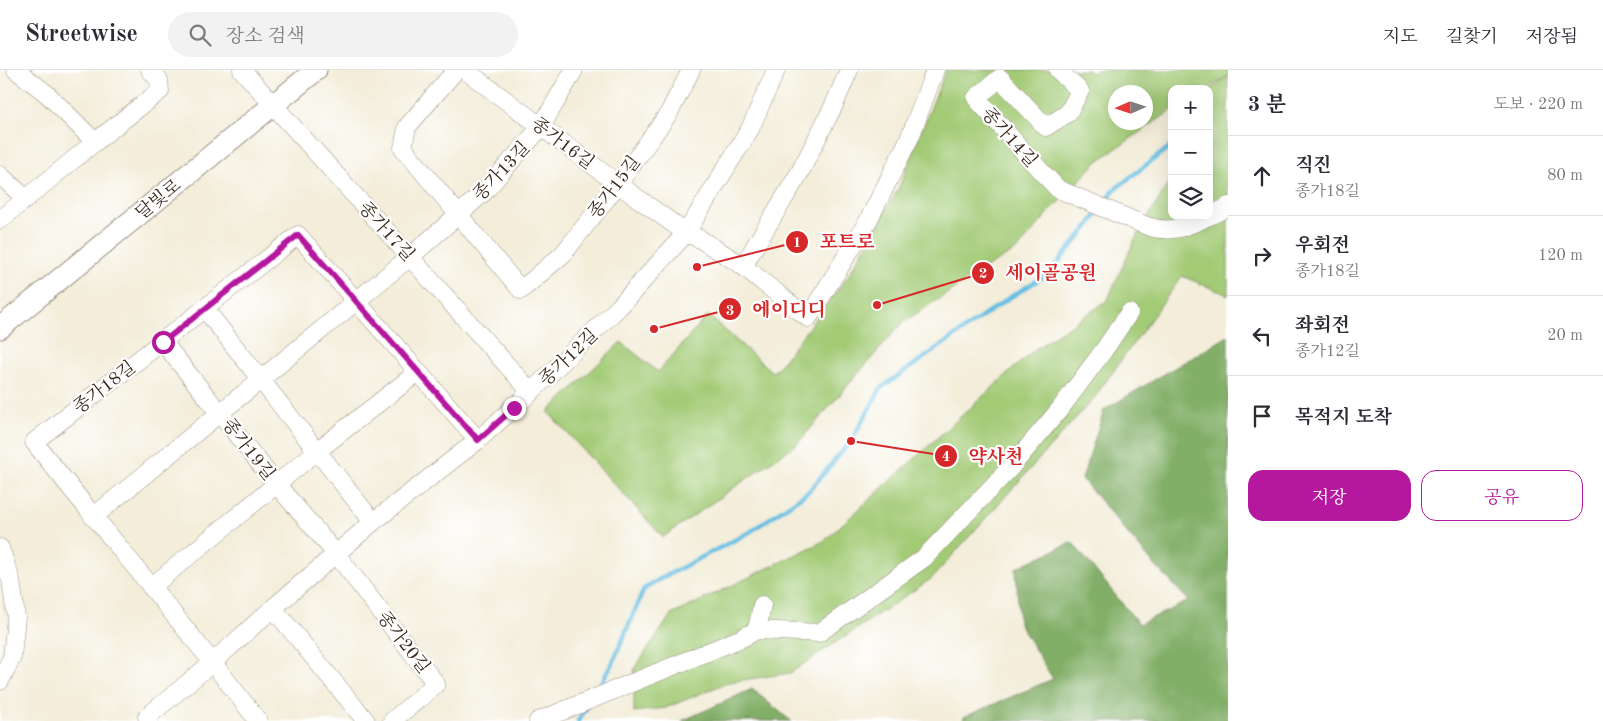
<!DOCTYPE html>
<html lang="ko">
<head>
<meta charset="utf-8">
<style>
  body { margin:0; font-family:"Old Standard TT","Noto Serif KR",serif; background:#f2f2f3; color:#2b2b33 }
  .controls { position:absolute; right:15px; top:15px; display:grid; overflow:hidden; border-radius:10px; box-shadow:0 5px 20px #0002 }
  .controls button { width:45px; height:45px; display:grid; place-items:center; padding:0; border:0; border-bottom:1px solid #e1e1e2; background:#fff; color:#2b2b33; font:25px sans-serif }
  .compass { position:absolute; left:1108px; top:15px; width:45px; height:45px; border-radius:50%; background:#fff; box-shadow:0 5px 20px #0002; rotate:267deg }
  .stop { position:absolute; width:15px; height:15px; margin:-11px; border:4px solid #b5179e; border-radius:50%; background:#fff }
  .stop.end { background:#b5179e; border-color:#fff; box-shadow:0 1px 5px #0008 }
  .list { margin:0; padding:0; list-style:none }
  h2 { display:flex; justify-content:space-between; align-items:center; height:65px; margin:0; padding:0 20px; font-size:21px }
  h2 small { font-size:16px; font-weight:400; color:#7c7c81 }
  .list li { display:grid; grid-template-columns:32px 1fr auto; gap:15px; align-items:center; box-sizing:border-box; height:80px; padding:0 20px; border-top:1px solid #e1e1e2 }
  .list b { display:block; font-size:19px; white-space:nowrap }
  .list p { margin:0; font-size:16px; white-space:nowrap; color:#7c7c81 }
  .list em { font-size:16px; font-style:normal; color:#7c7c81 }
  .actions { display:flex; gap:10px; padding:15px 20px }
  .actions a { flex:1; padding:11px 0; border:1px solid #b5179e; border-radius:15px; text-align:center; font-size:18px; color:#b5179e }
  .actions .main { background:#b5179e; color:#fff }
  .icon { flex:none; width:28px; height:28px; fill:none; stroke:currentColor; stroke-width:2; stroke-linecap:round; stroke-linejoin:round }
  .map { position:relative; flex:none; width:1228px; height:651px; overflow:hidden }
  header { display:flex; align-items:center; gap:30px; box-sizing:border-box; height:70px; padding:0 25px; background:#fff; border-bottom:1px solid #e1e1e2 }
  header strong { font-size:24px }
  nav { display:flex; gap:28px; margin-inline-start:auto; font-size:18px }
  .search { width:350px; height:45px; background:#f2f2f3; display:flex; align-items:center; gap:12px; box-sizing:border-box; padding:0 18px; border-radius:28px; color:#7c7c81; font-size:19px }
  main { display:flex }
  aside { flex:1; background:#fff }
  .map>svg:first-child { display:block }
  .green { fill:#a3cb76; stroke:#6f7a4a; fill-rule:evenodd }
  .forest { fill:#82af67; stroke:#5e6c42 }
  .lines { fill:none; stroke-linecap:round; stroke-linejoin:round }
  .stream { stroke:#65bee2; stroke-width:4.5 }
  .minor-casing { stroke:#978c7c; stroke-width:19 }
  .major-casing { stroke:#978c7c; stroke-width:23 }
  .minor { stroke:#fff; stroke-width:18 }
  .major { stroke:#fff; stroke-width:21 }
  .route { stroke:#b5179e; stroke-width:6 }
  .labels { text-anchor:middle; stroke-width:4.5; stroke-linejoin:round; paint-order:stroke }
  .street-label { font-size:18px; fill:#3b2a1e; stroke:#fff }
  .leader { fill:none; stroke:#d62828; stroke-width:2 }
  .callout-dot { fill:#d62828; stroke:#fff; stroke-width:2 }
  .mark-label { font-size:15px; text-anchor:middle; font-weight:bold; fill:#fff }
  .callout-label { font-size:19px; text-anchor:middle; font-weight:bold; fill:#d62828; stroke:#fff; stroke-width:4.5; stroke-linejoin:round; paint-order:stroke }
</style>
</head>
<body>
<header>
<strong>Streetwise</strong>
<div class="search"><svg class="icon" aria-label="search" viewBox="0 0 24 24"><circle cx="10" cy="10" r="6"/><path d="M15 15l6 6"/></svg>장소 검색</div>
<nav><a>지도</a><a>길찾기</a><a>저장됨</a></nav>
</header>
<main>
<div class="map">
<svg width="1228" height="651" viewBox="0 0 1228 651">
  <rect width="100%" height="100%" fill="#fff"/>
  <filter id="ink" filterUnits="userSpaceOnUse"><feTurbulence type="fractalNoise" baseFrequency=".02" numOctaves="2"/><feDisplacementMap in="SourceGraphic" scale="10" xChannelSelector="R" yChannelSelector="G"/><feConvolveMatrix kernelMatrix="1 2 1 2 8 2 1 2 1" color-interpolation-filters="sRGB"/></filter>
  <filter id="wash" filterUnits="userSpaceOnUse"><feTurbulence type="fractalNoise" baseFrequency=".0096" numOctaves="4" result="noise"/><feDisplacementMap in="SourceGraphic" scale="20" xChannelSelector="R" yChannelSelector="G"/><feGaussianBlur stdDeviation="1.12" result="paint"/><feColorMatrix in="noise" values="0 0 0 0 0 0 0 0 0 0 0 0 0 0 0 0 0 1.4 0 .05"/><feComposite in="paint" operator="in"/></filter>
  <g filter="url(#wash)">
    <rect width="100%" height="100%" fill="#f3edd9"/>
    <g class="green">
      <path d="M946 0H1087L1093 3 1096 0H1228V6L1206 19H1172V40L1098 91 1051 140 1018 179 989 196 902 253 798 373 663 467 548 342 621 272 658 302 708 245 772 302 776 300 847 208 899 117ZM1116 22H1146V52H1116Z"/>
      <polygon points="1228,7 1228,225 1182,206 1094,328 931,509 790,603 729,612 665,638 634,642 634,599 671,545 824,471 1035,279 1107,231 1135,169 1168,114 1172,112 1172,146 1209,146 1209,20"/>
    </g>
    <g class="forest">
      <polygon points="1228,266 1228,651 963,651 964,647 1053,609 1019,553 1016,498 1072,472 1139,554 1189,531 1151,491 1082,409 1104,340"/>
      <polygon points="752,619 791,651 682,651"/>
    </g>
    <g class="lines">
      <g class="stream">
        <polyline points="1105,133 1114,120 1172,75"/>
        <polyline points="596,622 613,592 644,519 660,509 750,462 809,421 851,371 881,318 1006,230 1049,203 1087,158 1100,140"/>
        <polyline points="578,651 587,637"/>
      </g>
    </g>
  </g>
  <g filter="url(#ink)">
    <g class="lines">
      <defs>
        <g id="minor">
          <polyline points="16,0 47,24 95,72"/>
          <polyline points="242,0 531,322"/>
          <polyline points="456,0 407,57 403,78 521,220 563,184 618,114 669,43 691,0"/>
          <polyline points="465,0 618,114 686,163 700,169 743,196"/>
          <polyline points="849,0 834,35 800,102 743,196 808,248 867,153 910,67 935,0"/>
          <path d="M1058 0 1080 21 1068 43 1046 57 1000 8 976 28 1038 98 1058 119 1147 156C1171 164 1187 157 1209 146"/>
          <polyline points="0,105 26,129"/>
          <polyline points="1209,146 1224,139 1228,136"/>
          <polyline points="0,150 95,72 160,21 159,10 150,0"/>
          <polyline points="205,239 373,452"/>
          <polyline points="163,272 277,415 337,485 436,614 392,651"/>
          <polyline points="93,447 410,187 484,122 541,57 574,0"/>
          <polyline points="0,478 11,510 16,547 12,587 0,611"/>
          <polyline points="151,517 317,381 418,302"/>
          <polyline points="273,538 366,651"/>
          <polyline points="757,560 762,535"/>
          <polyline points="149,651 147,647 213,592 273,538 373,452 478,370 531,322 619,237 686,163 750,59 776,0"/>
          <path d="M258 651C186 556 108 466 34 372L298 165 478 370"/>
          <polyline points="538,651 742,568 757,560 819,563 924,488 1011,397 1060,339 1104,280 1129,243"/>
        </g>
        <polyline id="major" points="0,258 316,0"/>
      </defs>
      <use href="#minor" class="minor-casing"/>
      <use href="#major" class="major-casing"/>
      <use href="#minor" class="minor"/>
      <use href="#major" class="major"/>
    </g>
  </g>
  <g class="lines" filter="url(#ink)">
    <polyline class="route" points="163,272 298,165 478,370 514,338"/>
  </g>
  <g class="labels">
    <g class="street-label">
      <text transform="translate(1010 67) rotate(48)" y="6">종가14길</text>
      <text transform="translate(563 73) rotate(37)" y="6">종가16길</text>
      <text transform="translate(501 101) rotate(-47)" y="6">종가13길</text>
      <text transform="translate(614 117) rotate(-53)" y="6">종가15길</text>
      <text transform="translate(158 129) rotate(-39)" y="6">달빛로</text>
      <text transform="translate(387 161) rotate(48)" y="6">종가17길</text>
      <text transform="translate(568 287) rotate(-44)" y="6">종가12길</text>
      <text transform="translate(104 317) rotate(-38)" y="6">종가18길</text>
      <text transform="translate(249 379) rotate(52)" y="6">종가19길</text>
      <text transform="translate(404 572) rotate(52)" y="6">종가20길</text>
    </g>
  </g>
  <path class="leader" d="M697 197L797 172M877 235L983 203M654 259L730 239M851 371L946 386"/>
  <g class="callout-dot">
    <circle cx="697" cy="197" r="5"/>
    <circle cx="877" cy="235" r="5"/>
    <circle cx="654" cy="259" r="5"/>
    <circle cx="851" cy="371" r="5"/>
    <circle cx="797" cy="172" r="12"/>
    <circle cx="983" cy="203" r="12"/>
    <circle cx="730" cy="239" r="12"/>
    <circle cx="946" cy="386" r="12"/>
  </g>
  <g class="mark-label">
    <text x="797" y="177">1</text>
    <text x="983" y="208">2</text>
    <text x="730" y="245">3</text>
    <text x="946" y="391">4</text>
  </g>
  <g class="callout-label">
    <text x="847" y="178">포트로</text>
    <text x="1051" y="209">세이골공원</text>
    <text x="789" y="246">에이디디</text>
    <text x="996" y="393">약사천</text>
  </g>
</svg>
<div class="controls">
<button>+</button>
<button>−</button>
<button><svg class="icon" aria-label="layers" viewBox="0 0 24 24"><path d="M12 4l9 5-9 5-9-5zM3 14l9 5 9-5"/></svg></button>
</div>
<svg class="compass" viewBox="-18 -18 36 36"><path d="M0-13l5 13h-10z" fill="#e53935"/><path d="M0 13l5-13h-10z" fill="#7c7c81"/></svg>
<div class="stop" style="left:163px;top:272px"></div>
<div class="stop end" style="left:514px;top:338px"></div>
</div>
<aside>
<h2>3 분<small>도보 · 220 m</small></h2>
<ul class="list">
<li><svg class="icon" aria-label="ahead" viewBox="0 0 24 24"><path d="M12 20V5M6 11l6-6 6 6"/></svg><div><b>직진</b><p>종가18길</p></div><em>80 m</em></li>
<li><svg class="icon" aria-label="right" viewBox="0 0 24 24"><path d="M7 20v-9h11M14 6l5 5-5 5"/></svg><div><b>우회전</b><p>종가18길</p></div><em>120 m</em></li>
<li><svg class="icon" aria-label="left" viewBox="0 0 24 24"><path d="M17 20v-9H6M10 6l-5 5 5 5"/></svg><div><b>좌회전</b><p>종가12길</p></div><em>20 m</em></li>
<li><svg class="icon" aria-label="arrive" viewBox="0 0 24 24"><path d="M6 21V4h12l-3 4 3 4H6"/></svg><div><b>목적지 도착</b></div></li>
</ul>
<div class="actions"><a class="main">저장</a><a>공유</a></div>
</aside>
</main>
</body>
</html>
